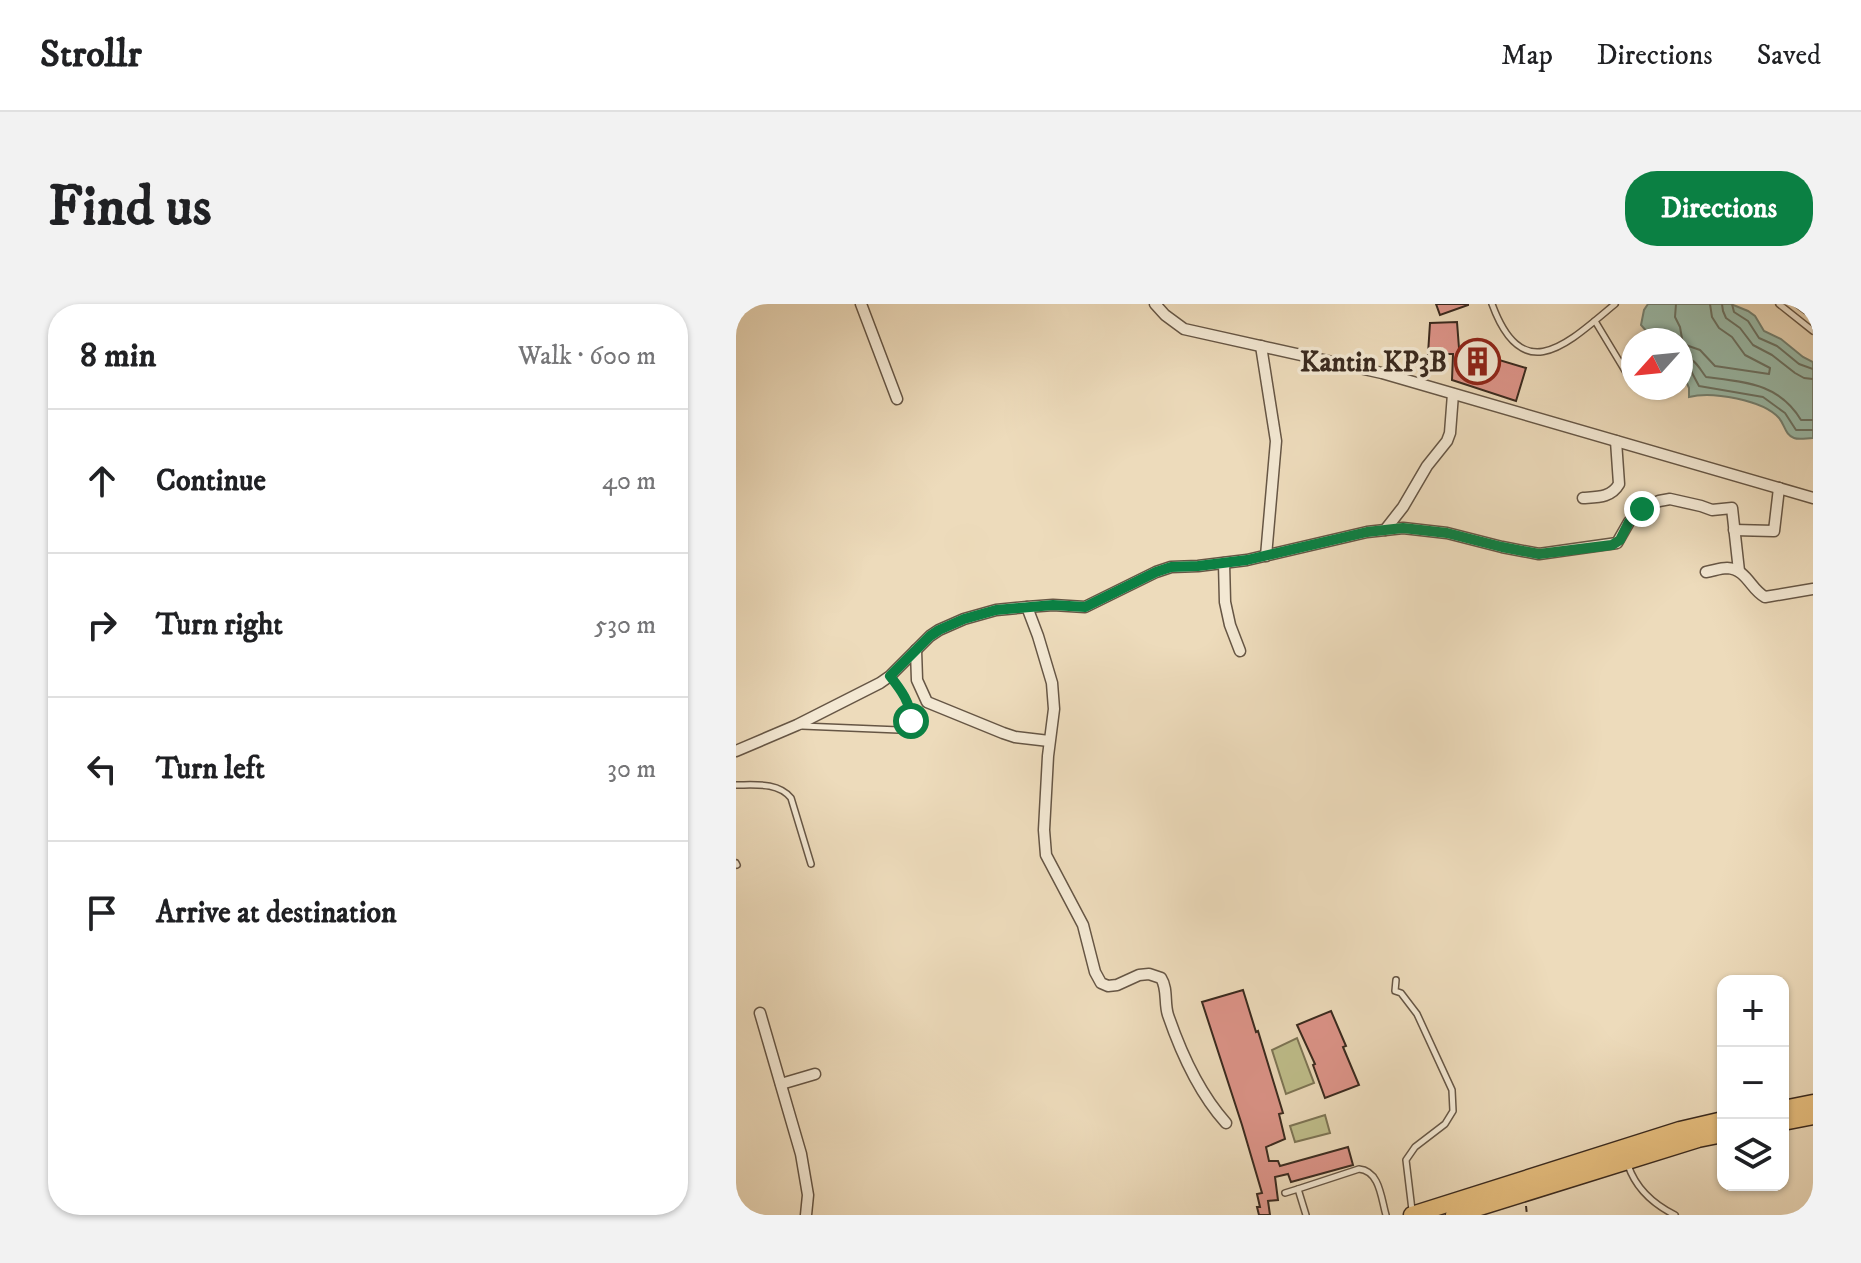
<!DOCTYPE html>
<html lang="en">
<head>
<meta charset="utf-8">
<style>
  body { margin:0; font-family:"IM FELL DW Pica",serif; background:#f2f2f2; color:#202124 }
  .controls { position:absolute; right:24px; bottom:24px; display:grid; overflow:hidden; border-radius:16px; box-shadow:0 2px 6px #0004 }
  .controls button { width:72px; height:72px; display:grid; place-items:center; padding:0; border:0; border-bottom:2px solid #e0e0e0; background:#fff; color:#202124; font:40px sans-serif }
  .compass { position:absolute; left:885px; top:24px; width:72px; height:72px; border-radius:50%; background:#fff; box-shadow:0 2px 6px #0004; rotate:243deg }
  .stop { position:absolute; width:24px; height:24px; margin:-18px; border:6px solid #0b8043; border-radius:50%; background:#fff }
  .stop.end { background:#0b8043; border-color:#fff; box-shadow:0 2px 8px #0008 }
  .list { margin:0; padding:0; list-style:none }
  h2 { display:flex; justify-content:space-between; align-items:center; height:104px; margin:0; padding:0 32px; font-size:34px }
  h2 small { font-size:26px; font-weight:400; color:#757577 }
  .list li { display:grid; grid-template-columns:52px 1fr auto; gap:24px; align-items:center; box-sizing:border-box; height:144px; padding:0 32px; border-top:2px solid #e0e0e0 }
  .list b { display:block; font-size:30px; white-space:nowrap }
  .list em { font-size:26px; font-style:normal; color:#757577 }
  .icon { flex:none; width:44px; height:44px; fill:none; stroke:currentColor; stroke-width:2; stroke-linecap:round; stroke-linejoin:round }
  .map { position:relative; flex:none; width:1077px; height:911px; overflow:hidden; border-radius:32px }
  header { display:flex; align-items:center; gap:48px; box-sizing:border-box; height:112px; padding:0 40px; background:#fff; border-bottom:2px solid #e0e0e0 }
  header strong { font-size:38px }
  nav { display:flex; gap:44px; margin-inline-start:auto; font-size:28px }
  .intro { display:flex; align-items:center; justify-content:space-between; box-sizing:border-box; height:192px; padding:0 48px }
  h1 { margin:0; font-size:56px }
  .button { padding:20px 36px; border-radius:32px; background:#0b8043; color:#fff; font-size:28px; font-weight:700 }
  main { display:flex; gap:48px; padding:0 48px }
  aside { flex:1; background:#fff; border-radius:32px; box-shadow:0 2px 6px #0004 }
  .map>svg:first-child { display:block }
  .green { fill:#bfbe8b; stroke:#7c7454; stroke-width:2 }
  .water { fill:#9abcab; stroke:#738173; stroke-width:2 }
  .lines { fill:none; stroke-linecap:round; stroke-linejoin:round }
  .shore { stroke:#6a7264; stroke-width:2 }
  .building { fill:#dd9489; stroke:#39291e; stroke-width:2 }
  .service-casing { stroke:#665645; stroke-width:8 }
  .minor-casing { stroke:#665645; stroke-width:13 }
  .trunk-casing { stroke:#39291e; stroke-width:19 }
  .path { stroke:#39291e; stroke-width:2; stroke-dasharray:6 4; stroke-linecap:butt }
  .service { stroke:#f3e8d3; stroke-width:5 }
  .minor { stroke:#f3e8d3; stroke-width:10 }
  .trunk { stroke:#e6be7e; stroke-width:16 }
  .route { stroke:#0b8043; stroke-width:10 }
  .labels { text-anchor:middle; stroke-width:7; stroke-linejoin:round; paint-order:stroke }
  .poi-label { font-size:28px; font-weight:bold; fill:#39291e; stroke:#f3e8d3; text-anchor:end }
</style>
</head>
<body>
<header>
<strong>Strollr</strong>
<nav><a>Map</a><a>Directions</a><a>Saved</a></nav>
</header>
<div class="intro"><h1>Find us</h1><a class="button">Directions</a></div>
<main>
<aside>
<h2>8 min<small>Walk · 600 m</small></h2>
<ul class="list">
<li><svg class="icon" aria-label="ahead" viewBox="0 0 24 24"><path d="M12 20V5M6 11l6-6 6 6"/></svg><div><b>Continue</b></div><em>40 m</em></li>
<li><svg class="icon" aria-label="right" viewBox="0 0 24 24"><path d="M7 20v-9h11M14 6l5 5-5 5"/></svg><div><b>Turn right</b></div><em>530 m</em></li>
<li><svg class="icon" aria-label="left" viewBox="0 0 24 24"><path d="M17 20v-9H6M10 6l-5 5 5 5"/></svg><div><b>Turn left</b></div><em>30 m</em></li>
<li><svg class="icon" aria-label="arrive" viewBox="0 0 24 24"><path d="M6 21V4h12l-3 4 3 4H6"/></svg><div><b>Arrive at destination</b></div></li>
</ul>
</aside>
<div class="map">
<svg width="1077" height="911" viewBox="0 0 1077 911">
  <rect width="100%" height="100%" fill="#eddbbb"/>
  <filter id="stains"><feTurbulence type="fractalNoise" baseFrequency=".0025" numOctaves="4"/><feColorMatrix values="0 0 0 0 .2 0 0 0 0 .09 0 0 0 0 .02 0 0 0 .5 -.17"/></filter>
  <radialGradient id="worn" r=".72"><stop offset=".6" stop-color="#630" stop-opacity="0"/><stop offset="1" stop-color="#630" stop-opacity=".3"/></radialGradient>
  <g class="green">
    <polygon points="561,734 578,779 550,790 536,746"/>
    <polygon points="589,811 594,829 559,838 554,822"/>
  </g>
  <path class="water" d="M912 0H995L1012 7 1019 12 1028 27 1045 35 1067 53 1077 58V134C1071 134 1063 136 1058 134 1049 131 1049 121 1043 114 1027 96 976 87 953 93V84L945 65V36H918L905 21 908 6Z"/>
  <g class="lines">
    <g class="shore">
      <polyline points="940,0 939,13 944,23 947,40 964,46 979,62 1033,70 1034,64 1009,51 996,33 983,24 976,13 974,0"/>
      <polyline points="986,0 987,7 990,14 1004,24 1017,41 1036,51 1059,69 1068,74 1077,75"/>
      <polyline points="996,0 998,8 1012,17 1023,34 1041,42 1063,60 1077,65"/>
      <path d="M945 53C960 54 962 63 970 73 1008 78 1043 79 1065 116H1077"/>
      <polyline points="945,63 955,67 963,82 1027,93 1049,109 1060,126 1077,126"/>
    </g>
  </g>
  <g class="building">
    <polygon points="700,0 732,0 732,1 704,11"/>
    <polygon points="721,18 723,44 790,64 780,97 716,76 717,50 692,50 694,19"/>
    <polygon points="507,686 520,728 522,727 547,809 543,810 549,835 530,843 533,857 542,857 544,862 612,843 617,861 555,878 552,870 539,873 542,896 532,897 534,911 523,911 521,903 524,903 521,890 526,889 506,821 466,698"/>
    <polygon points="595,707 610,742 607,743 623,781 589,794 577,761 579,760 561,721"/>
  </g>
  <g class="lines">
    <defs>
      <g id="service">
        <path d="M756 0C787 85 832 39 879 0"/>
        <polyline points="1043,0 1077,27"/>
        <polyline points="1061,0 1077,12"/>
        <polyline points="859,17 897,80"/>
        <path d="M66 422 163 426C189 417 166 387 155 373"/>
        <path d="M0 481C19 481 42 478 55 494L75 560"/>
        <polyline points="0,559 1,561"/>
        <polyline points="660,676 659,687 665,689 681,710 716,786 717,807 709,820 679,843 670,856 676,906"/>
        <path d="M892 861C900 885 917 900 939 911"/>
        <polyline points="549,889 562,885"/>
        <path d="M570 911 562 885 623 865C644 867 645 894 650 911"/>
      </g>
      <g id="minor">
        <polyline points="125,0 161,95"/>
        <polyline points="419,0 429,11 448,25 646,69 1077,194"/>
        <polyline points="525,42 540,137 530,252"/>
        <path d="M847 194C861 193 875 194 883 180L880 137"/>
        <polyline points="649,226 667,203 691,162 711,137 714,129 717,90"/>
        <polyline points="998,226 1038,227 1043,184"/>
        <polyline points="488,259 489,298 494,321 504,347"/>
        <path d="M970 268C977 267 984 264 991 264 1011 265 1014 285 1029 293L1077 285"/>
        <path d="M291 303 302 332 316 379 318 405 312 452 308 526 310 551 347 621 359 668 365 679 372 682 381 681 403 671 413 670 425 674C432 685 428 699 432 711 445 749 463 789 490 819"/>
        <polyline points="180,346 181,376 191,398 267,429 279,433 313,437"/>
        <polyline points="0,447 61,421 144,379 154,372 194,332 203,326 228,315 260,306 291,303 317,301 349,303 420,268 435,263 462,262 511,256 631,228 667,224 711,229 766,243 803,250 881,239 893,218 906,205 923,197 934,195 965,202 976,206 996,204 1003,267"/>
        <polyline points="24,709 65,850 72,891 70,911"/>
        <polyline points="45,780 79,770"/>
      </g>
      <g id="trunk">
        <polyline points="1047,805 1077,799"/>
        <polyline points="1047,818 1077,812"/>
        <polyline points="676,911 944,826 987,816"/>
        <polyline points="718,911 962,835 987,830"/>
      </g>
    </defs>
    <use href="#service" class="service-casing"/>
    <use href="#minor" class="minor-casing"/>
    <use href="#trunk" class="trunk-casing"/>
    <polyline class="path" points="790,902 791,911"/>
    <use href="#service" class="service"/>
    <use href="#minor" class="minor"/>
    <use href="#trunk" class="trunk"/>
  </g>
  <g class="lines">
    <path class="route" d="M175 417C175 399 165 386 154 372L194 332 203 326 228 315 260 306 317 301 349 303 420 268 435 263 462 262 511 256 631 228 667 224 711 229 766 243 803 250 876 241 884 236 893 218 906 205"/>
  </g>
  <defs>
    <symbol id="building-ring" viewBox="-11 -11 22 22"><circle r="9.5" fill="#f3e8d3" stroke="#8f2418" stroke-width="1.5"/><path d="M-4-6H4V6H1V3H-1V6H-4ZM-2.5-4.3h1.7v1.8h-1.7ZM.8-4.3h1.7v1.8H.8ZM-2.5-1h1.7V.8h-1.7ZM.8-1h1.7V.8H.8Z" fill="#8f2418"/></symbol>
  </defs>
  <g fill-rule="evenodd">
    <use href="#building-ring" x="716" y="32" width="51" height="51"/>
  </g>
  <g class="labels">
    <g class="poi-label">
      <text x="711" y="67">Kantin KP3B</text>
    </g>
  </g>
  <rect width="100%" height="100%" filter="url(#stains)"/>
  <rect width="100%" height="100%" fill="url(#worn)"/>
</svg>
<div class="controls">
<button>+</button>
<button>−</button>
<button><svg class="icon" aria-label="layers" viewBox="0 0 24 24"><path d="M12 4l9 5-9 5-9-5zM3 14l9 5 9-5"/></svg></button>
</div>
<svg class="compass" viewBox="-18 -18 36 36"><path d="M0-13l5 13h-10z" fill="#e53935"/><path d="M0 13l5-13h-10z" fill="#757577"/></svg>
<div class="stop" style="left:175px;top:417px"></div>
<div class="stop end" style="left:906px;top:205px"></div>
</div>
</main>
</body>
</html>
